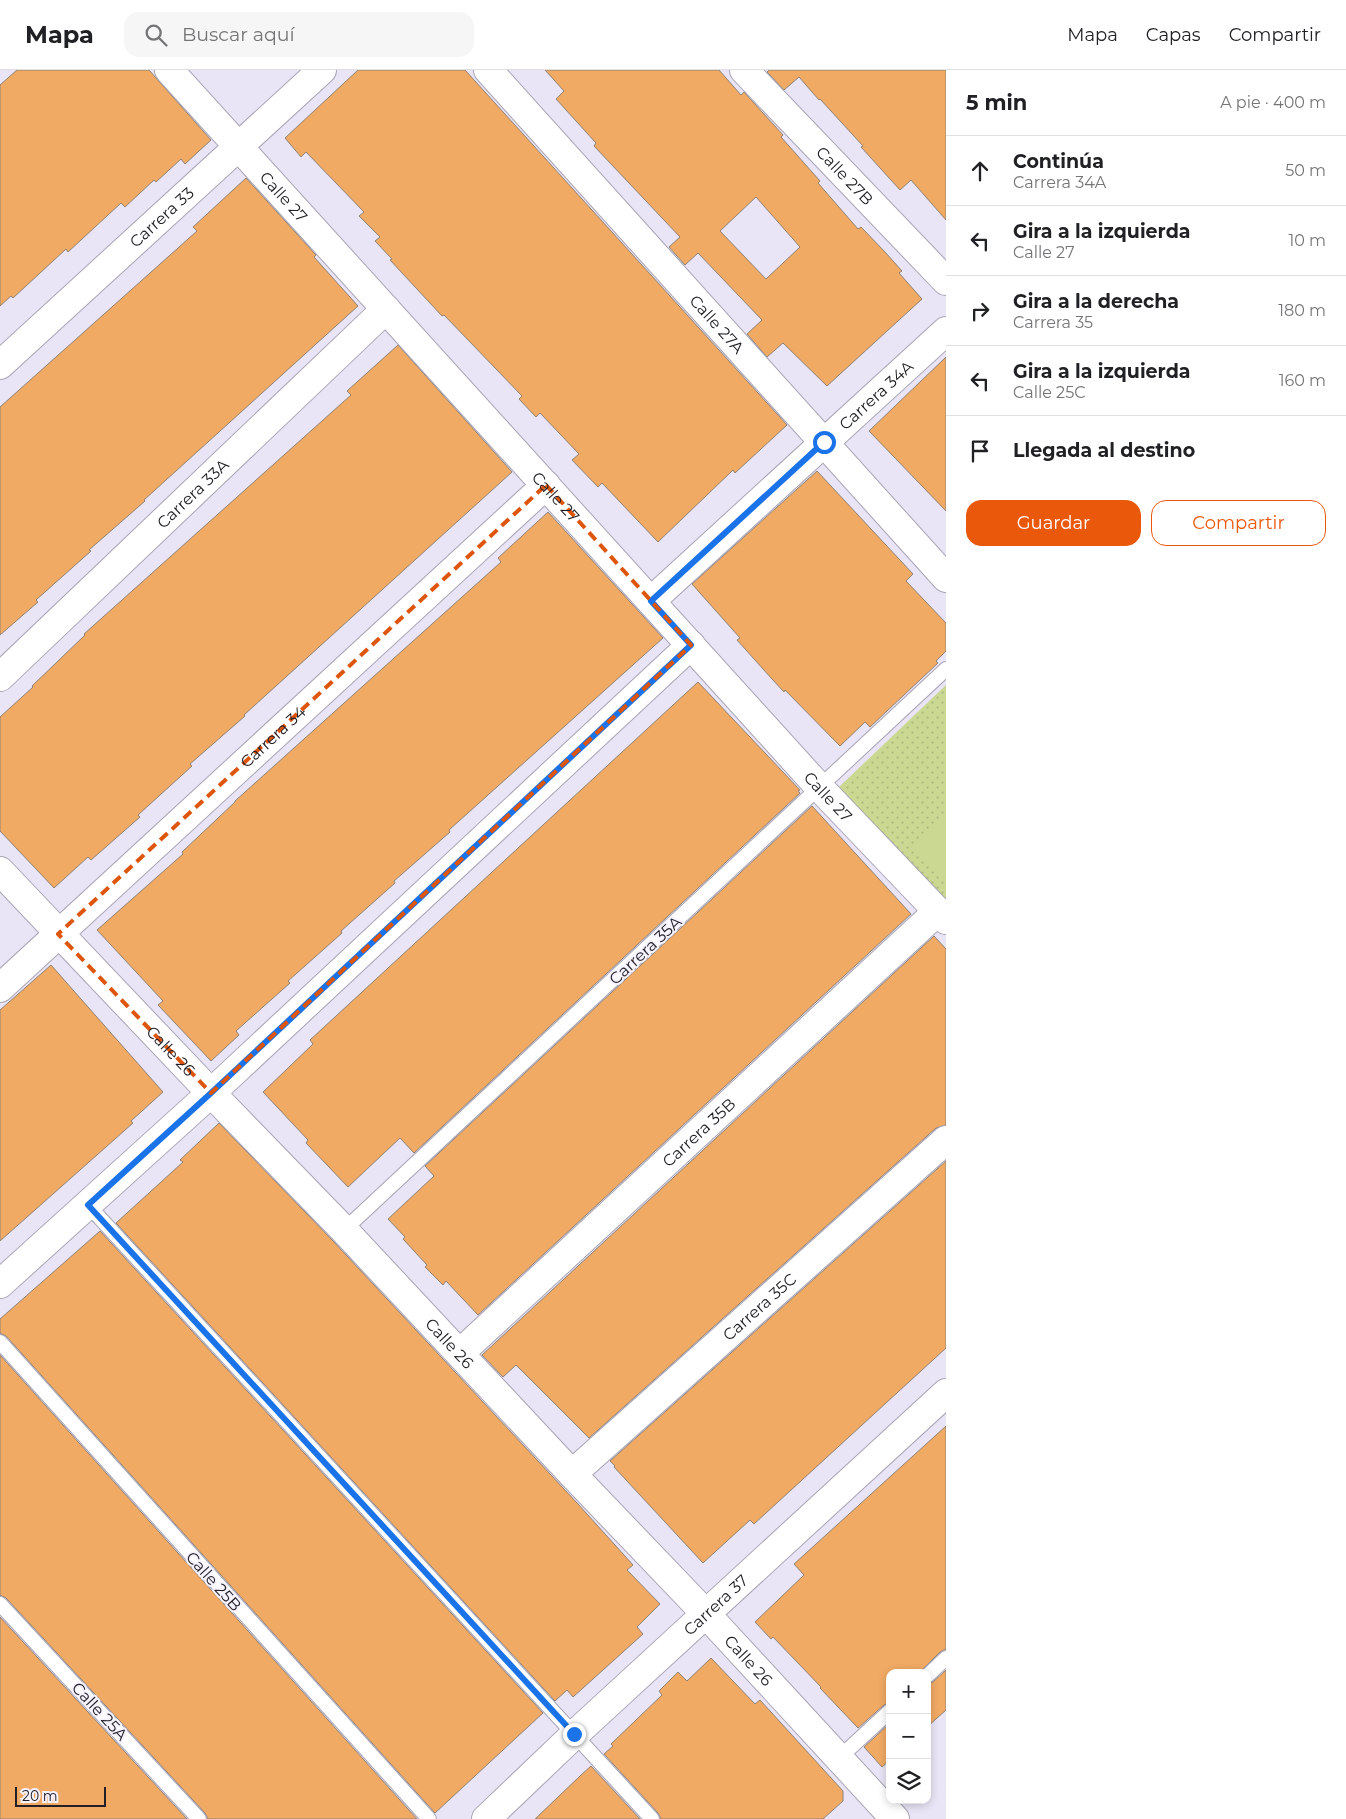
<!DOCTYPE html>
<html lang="es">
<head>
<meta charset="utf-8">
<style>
  body { margin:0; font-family:Montserrat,sans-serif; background:#f6f6f6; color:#202124 }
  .controls { position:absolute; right:15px; bottom:15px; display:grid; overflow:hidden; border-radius:10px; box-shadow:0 2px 8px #0003 }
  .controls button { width:45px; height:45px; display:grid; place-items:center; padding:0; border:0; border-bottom:1px solid #e0e0e0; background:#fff; color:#202124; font:25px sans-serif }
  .scale { position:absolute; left:15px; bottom:12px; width:91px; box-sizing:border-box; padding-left:5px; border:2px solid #222026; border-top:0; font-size:14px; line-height:18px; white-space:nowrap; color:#222026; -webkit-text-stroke:4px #f6f3fe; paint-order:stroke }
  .stop { position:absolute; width:15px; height:15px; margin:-11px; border:4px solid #1a73e8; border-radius:50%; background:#fff }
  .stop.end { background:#1a73e8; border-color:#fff; box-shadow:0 1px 5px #0008 }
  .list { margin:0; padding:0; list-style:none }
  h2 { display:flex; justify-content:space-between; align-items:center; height:65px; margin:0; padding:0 20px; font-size:21px }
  h2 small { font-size:16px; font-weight:400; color:#757577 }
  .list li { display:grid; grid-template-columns:32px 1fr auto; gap:15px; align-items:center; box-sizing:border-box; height:70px; padding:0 20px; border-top:1px solid #e0e0e0 }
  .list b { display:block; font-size:19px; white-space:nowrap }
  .list p { margin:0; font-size:16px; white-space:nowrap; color:#757577 }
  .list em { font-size:16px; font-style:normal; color:#757577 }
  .actions { display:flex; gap:10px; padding:15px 20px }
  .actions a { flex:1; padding:11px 0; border:1px solid #ea580c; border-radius:15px; text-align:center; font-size:18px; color:#ea580c }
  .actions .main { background:#ea580c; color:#fff }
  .icon { flex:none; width:28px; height:28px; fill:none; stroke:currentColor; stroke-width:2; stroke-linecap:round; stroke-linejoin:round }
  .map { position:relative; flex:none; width:946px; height:1749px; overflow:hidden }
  header { display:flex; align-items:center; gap:30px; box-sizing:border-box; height:70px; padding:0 25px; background:#fff; border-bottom:1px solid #e0e0e0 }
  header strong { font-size:24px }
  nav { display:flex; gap:28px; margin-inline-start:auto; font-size:18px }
  .search { width:350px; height:45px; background:#f6f6f6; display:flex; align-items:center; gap:12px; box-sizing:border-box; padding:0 18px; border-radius:15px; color:#757577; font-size:19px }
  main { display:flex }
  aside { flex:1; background:#fff }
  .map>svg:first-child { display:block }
  .grass { fill:url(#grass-dots) }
  .pitch { fill:#cbd892 }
  .building { fill:#f1aa64; stroke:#8f8276; fill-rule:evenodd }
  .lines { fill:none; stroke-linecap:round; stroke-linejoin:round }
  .lane-casing { stroke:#a8a4b4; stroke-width:16 }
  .street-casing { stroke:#a8a4b4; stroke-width:30 }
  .secondary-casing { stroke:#a8a4b4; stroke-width:30 }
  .lane { stroke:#fff; stroke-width:14 }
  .street { stroke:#fff; stroke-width:28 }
  .secondary { stroke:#fff; stroke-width:28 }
  .route { stroke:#1a73e8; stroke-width:6 }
  .marked { fill:none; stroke:#de560d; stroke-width:4; stroke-dasharray:10 6; stroke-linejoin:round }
  .labels { text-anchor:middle; stroke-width:4; stroke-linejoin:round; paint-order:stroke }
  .street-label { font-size:16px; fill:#222026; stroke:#f6f3fe }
</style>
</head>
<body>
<header>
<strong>Mapa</strong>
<div class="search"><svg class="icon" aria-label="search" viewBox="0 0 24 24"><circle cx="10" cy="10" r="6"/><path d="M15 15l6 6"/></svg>Buscar aquí</div>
<nav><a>Mapa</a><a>Capas</a><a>Compartir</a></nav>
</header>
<main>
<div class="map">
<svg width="946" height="1749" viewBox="0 0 946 1749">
  <defs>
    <pattern id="grass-dots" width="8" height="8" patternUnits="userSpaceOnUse" patternTransform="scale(1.25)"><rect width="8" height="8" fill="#cbd892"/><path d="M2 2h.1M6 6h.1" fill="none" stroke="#aeb97e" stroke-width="1.8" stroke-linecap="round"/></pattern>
  </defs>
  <rect width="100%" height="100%" fill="#e9e5f6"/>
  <polygon class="grass" points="946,615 946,833 839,717"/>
  <polygon class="pitch" points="946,748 946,812 914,777"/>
  <g class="building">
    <polygon points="17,0 149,0 211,70 185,94 181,89 156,112 154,110 125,137 121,133 68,182 66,179 13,228 11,226 0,236 0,15"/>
    <polygon points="358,0 465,0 787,355 735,403 733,400 658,472 602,413 598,417 572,390 579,384 540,343 536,347 519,329 522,326 444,245 442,246 390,190 392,189 375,171 380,167 359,146 364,142 306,82 301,87 285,68"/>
    <path d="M545 0H719L741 25 744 22 763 43 783 65 781 67 820 111 818 113 858 159 861 157 885 182 902 201 899 203 922 229 827 316 783 273 767 287 747 264 762 250 698 183 685 195 669 177 680 167 594 76 596 73 556 29 564 21ZM756 127 800 177 766 209 720 161Z"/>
    <polygon points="769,0 946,0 946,150 911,110 900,120 861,77 863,76 820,29 819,30 799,7 784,20 767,2"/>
    <polygon points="246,108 316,185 314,187 358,236 144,430 145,431 89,480 91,481 36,530 38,532 0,565 0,337 197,161 193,157"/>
    <polygon points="398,275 512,402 244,645 245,646 190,694 192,696 138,745 140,747 91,790 88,787 54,818 0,761 0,647 33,617 32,616 85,565 84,564 351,325 347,321"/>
    <polygon points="946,287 946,441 869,361"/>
    <polygon points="817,401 913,504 906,511 946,553 946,581 936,591 938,593 870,657 865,652 840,676 785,620 784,622 772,609 737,570 740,568 692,514"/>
    <polygon points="548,442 663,568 449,760 450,762 394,811 395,813 341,861 342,863 288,911 290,913 236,961 239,965 211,991 158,935 163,931 97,860 183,784 182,782 235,732 235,731 501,492 498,488"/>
    <polygon points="698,612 800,720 798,721 800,723 414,1083 400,1068 348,1117 306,1073 308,1070 263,1022 313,974 310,970"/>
    <polygon points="812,736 911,844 478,1245 446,1211 443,1215 425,1197 427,1195 403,1169 405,1167 388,1149 434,1106 425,1096"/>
    <polygon points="934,866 946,879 946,1055 936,1058 589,1368 516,1295 503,1307 482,1285"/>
    <polygon points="51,895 163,1022 131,1051 133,1053 0,1171 0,940"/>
    <polygon points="219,1053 333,1171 578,1434 633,1495 627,1500 660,1534 637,1557 643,1564 573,1627 567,1620 555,1631 116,1153 183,1092 180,1090"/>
    <polygon points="946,1091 946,1278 754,1454 750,1450 703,1493 614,1397 615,1396 610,1391"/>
    <polygon points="100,1161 543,1643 435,1743 6,1266 0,1263 0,1249"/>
    <polygon points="0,1285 417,1749 208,1749 205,1743 6,1528 0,1525"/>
    <polygon points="946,1356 946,1579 940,1582 919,1603 890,1603 890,1632 884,1635 858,1658 820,1618 821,1617 773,1567 771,1569 755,1552 804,1505 794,1494"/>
    <polygon points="0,1547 187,1749 0,1749"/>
    <polygon points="711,1588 755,1634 760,1630 843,1721 843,1731 823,1749 661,1749 658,1743 604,1684 613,1676 611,1674 662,1625 659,1621 678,1602 687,1611"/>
    <polygon points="946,1600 946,1640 927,1657 927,1615 933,1612"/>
    <polygon points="890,1653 890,1690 882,1697 864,1677"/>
    <polygon points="591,1696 640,1749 535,1749 580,1706"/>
  </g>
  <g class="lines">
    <defs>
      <g id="lane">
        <polyline points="88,1135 652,1749"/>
        <polyline points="344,1160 946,599"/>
        <polyline points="0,1272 429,1749"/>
        <polyline points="0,1534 199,1749"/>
        <polyline points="927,1606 946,1588"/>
        <polyline points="839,1688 890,1641"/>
      </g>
      <g id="street">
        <path id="s1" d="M488 0 946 508"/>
        <path id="s2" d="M744 0 946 211"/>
        <path id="s3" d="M0 295 322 0"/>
        <path id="s4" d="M651 531 946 261"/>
        <path id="s5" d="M0 607 386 239"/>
        <path id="s6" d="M0 801 211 1023 344 1160 572 1404 706 1544 895 1749"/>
        <path id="s7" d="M0 918 546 415"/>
        <polyline points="0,1214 211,1023 691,575"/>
        <path id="s8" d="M460 1283 938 841"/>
        <path id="s9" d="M572 1404 946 1070"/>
      </g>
      <g id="secondary">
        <path id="s10" d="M169 0 820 718 946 850"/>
        <path id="s11" d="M486 1749 574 1665 946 1323"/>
      </g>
    </defs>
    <use href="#lane" class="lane-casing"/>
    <use href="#street" class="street-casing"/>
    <use href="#secondary" class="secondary-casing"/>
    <use href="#lane" class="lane"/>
    <use href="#street" class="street"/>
    <use href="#secondary" class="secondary"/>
  </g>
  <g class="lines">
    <polyline class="route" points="574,1664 88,1135 211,1023 691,575 651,531 824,372"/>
  </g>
  <path class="marked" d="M546 415 691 575 211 1023 58 864Z"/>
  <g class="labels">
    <g class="street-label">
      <text dy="6" stroke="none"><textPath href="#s2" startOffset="146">Calle 27B</textPath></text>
      <text dy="6" stroke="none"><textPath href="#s10" startOffset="171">Calle 27</textPath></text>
      <text dy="6" stroke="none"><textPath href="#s3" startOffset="219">Carrera 33</textPath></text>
      <text dy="6" stroke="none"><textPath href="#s1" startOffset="342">Calle 27A</textPath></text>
      <text dy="6" stroke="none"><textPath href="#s4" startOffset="305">Carrera 34A</textPath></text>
      <text dy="6" stroke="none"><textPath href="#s5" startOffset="266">Carrera 33A</textPath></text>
      <text dy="6" stroke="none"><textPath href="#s10" startOffset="576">Calle 27</textPath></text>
      <text dy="6" stroke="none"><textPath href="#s7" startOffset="371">Carrera 34</textPath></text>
      <text dy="6" stroke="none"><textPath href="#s10" startOffset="981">Calle 27</textPath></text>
      <text transform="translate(645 880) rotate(-43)" y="6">Carrera 35A</text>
      <text dy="6" stroke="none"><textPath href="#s6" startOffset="248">Calle 26</textPath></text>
      <text dy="6" stroke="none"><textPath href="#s8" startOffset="325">Carrera 35B</textPath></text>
      <text dy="6" stroke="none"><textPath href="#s9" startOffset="251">Carrera 35C</textPath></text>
      <text dy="6" stroke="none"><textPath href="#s6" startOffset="652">Calle 26</textPath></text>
      <text transform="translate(214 1511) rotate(48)" y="6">Calle 25B</text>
      <text dy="6" stroke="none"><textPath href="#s11" startOffset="314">Carrera 37</textPath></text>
      <text dy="6" stroke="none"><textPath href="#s6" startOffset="1088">Calle 26</textPath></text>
      <text transform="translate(100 1641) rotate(47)" y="6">Calle 25A</text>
    </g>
  </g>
</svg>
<div class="controls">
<button>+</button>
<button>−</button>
<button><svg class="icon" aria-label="layers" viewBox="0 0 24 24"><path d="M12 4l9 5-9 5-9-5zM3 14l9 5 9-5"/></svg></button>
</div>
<div class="scale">20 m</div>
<div class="stop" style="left:824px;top:372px"></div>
<div class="stop end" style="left:574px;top:1664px"></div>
</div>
<aside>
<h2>5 min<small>A pie · 400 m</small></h2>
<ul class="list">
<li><svg class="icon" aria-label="ahead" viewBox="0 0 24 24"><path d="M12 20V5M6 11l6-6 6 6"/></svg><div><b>Continúa</b><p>Carrera 34A</p></div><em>50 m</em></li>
<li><svg class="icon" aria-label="left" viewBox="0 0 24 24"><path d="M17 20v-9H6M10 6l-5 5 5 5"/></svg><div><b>Gira a la izquierda</b><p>Calle 27</p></div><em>10 m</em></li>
<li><svg class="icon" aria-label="right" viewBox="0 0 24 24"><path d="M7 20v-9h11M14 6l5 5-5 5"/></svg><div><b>Gira a la derecha</b><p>Carrera 35</p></div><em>180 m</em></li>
<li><svg class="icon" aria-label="left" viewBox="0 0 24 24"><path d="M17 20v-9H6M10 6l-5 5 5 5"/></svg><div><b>Gira a la izquierda</b><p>Calle 25C</p></div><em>160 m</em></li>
<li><svg class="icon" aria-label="arrive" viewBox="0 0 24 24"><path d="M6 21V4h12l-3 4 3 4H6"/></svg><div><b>Llegada al destino</b></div></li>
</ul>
<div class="actions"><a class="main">Guardar</a><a>Compartir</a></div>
</aside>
</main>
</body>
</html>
